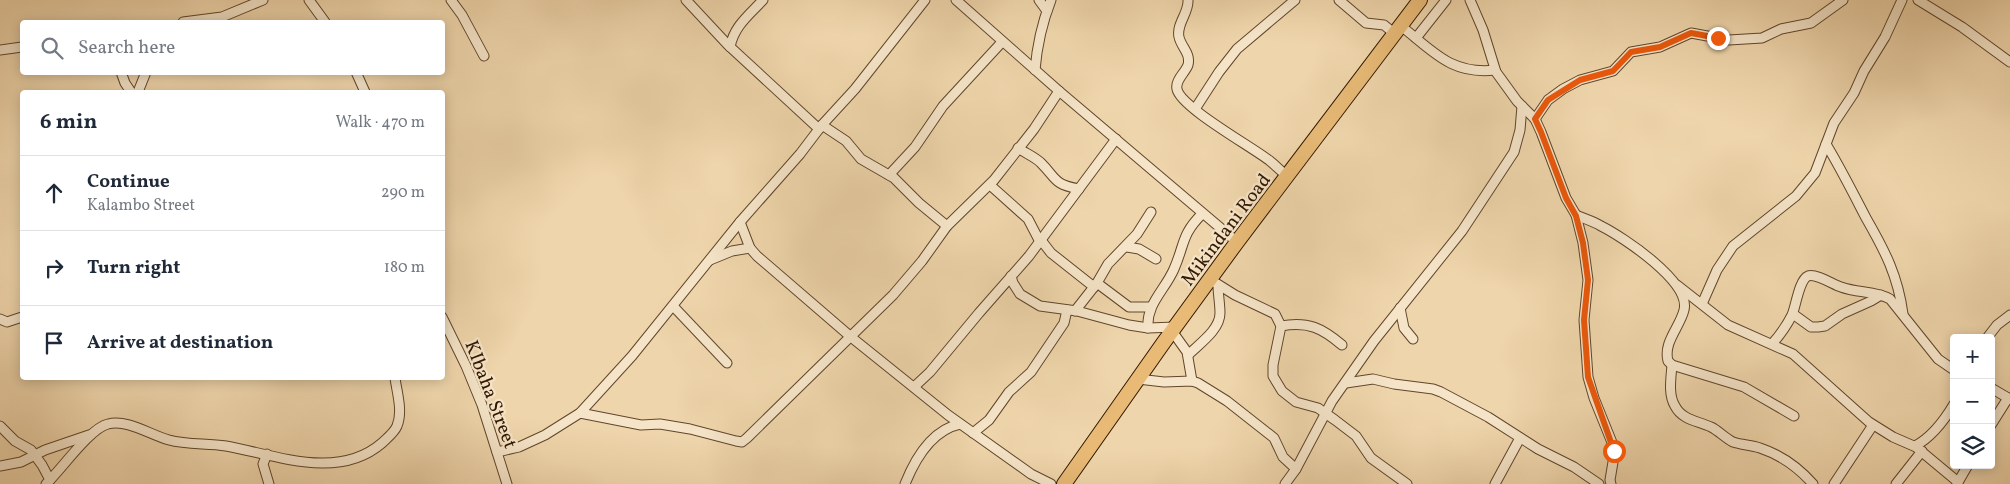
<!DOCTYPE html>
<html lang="en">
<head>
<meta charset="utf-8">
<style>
  body { margin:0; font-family:Vollkorn,serif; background:#f6f6f7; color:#1f2937 }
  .controls { position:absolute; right:15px; bottom:15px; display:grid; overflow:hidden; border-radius:5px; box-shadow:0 2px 12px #0003 }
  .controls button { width:45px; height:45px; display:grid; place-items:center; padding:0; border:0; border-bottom:1px solid #e0e1e3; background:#fff; color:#1f2937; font:25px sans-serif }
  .stop { position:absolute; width:15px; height:15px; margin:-11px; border:4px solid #ea580c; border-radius:50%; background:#fff }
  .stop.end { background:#ea580c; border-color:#fff; box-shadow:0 1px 5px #0008 }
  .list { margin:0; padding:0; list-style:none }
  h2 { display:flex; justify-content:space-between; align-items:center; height:65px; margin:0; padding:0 20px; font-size:21px }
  h2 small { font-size:16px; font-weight:400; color:#747a83 }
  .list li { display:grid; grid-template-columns:32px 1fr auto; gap:15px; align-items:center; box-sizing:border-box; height:75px; padding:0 20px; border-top:1px solid #e0e1e3 }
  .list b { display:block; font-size:19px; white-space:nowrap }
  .list p { margin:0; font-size:16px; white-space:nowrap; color:#747a83 }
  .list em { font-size:16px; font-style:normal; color:#747a83 }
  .icon { flex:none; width:28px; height:28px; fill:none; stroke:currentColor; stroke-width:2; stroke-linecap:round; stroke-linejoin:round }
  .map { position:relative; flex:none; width:2010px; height:484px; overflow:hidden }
  .search { position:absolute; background:#fff; box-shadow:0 2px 12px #0003; left:20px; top:20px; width:425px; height:55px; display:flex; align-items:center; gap:12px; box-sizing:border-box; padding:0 18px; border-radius:5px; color:#747a83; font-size:19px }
  .panel { position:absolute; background:#fff; box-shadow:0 2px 12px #0003; left:20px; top:90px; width:425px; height:290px; border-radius:5px }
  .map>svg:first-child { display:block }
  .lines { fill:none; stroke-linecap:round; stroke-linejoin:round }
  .minor-casing { stroke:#60462b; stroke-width:11 }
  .trunk-casing { stroke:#311700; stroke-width:16 }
  .minor { stroke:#f5e4c8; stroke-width:9 }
  .trunk { stroke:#e8ba76; stroke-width:14 }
  .route { stroke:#ea580c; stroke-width:6 }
  .labels { text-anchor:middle; stroke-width:4.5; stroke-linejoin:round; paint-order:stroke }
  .street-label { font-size:19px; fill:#311700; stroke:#f5e4c8 }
</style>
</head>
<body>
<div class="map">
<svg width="2010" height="484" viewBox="0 0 2010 484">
  <rect width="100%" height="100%" fill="#efd5ab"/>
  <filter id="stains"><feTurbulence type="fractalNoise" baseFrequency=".004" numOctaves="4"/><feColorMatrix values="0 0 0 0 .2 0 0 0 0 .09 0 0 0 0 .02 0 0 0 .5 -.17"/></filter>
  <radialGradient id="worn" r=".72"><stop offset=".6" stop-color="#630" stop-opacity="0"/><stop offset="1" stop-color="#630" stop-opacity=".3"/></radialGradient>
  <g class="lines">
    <defs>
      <g id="minor">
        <polyline points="309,0 325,22"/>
        <polyline points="451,0 462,15 484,56"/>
        <polyline points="686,0 728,45 819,129"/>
        <polyline points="956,0 1059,91 1237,242"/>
        <polyline points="1039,0 1047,11"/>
        <path d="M1188 0C1189 13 1176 24 1179 37 1181 47 1191 53 1188 65 1185 73 1175 80 1177 89 1180 107 1254 148 1270 161 1276 166 1282 172 1288 177"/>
        <polyline points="1339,0 1366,23 1384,25 1395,34"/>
        <polyline points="1470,0 1483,30 1496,72 1517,101 1535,119 1541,132 1566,198 1576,215 1583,243 1588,280 1584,320 1588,377 1594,398 1613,445 1614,456 1610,480 1611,484"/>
        <polyline points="1918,0 1962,27 2010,62"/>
        <polyline points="183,22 222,17 263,0"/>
        <path d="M1401 26C1433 51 1451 75 1495 70"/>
        <polyline points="1416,38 1446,0"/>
        <path d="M730 47C734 26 749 15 763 0"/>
        <polyline points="0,50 22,47"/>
        <path d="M1035 70C1037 46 1042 23 1051 0"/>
        <polyline points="121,72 125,83 131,92"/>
        <polyline points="356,72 365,92"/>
        <polyline points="138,92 146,72"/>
        <polyline points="1195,109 1219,72 1237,49 1295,0"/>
        <polyline points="1535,119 1548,100 1563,89 1580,80 1613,71 1631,52 1660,47 1691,33 1729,40 1762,38 1781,29 1811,23 1843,0"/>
        <polyline points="822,125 846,141 861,159 894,178 919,203 947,226"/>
        <path d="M1826 144C1841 169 1853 193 1866 218 1885 251 1898 276 1903 314"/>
        <path d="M1018 148C1025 153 1035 157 1041 163 1057 179 1053 184 1079 189"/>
        <polyline points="889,175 915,147 943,106 1002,42"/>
        <polyline points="990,185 1028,219 1040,242"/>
        <path d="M1576 215C1585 219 1593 221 1601 226 1623 237 1691 282 1684 310 1680 327 1663 342 1668 361L1672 365 1744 387 1794 416"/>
        <polyline points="740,222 750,248 757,256 851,337 948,415 1031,474 1051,484"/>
        <polyline points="1041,240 1051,253 1094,287"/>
        <polyline points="1127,247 1139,249 1156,259"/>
        <polyline points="710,260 732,251 750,248"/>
        <polyline points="1011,276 1013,283 1020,294 1040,306 1077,311 1129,325 1148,328 1175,327"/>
        <polyline points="1211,280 1235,295 1275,314 1281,326 1273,365 1273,376 1282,391 1296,402 1318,408 1335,420 1356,436 1371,458 1407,484"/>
        <polyline points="1097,283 1129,307 1151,307"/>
        <polyline points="1677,285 1728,325 1793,354 1869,422 1893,437 1916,447 1958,482"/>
        <polyline points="1702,304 1717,270 1733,246 1796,196 1815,173 1834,123 1854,93 1864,71 1885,37 1902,0"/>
        <polyline points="673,306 727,363"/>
        <polyline points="1400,308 1404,328 1413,339"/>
        <polyline points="1075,311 1097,283 1108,264 1137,234 1151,212"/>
        <polyline points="1793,314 1811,327 1818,327 1825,326 1842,314 1871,301 1881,295"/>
        <polyline points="442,317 466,366 482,405 507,484"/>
        <polyline points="0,319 7,322 22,317"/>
        <path d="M1281 326C1308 321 1322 328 1342 345"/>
        <path d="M1148 328C1146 304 1165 290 1174 269 1185 244 1181 235 1202 214"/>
        <polyline points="1172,331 1187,352 1192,381"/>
        <polyline points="1987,338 1997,325 2010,315"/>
        <path d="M1772 344C1780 335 1787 325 1792 315 1796 306 1799 280 1808 276 1816 273 1834 285 1841 287 1857 293 1876 291 1890 299L1938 359 1954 370"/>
        <path d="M1188 355C1199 344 1220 330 1220 313 1220 304 1218 294 1218 285"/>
        <path d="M1672 365C1671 378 1668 395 1675 406 1682 420 1698 421 1711 427 1719 431 1725 438 1733 442 1742 445 1751 445 1760 448 1781 455 1798 467 1813 484"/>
        <polyline points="1138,379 1164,382 1192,381 1198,383 1227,401 1274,438 1283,457 1296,469"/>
        <polyline points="1346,383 1373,379 1394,384 1433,389 1441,392 1488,417 1538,449 1574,467 1599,484"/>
        <polyline points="914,387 930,372 979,313 1029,256 1116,139"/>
        <polyline points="1991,388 2010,399"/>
        <polyline points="580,413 641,425 660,424 690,429 736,441 742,442 747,438 893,295 922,261 947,226 994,180 1034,129 1059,91"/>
        <polyline points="1991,425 2008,398"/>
        <polyline points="0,426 15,441 31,450 42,465 50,480"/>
        <polyline points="973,433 989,420 1009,392 1031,372 1064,323 1067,310"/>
        <path d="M1915 446C1932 437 1944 421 1954 404"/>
        <polyline points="497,452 519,447 545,435 580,413 632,356 740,222 800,154 822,125 855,89 925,0"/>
        <polyline points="267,454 263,464 269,484"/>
        <polyline points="0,466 21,462 45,450 89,435"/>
        <path d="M46 484C61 470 90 428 108 424 128 419 150 435 169 440 187 445 207 443 226 446 276 455 338 481 382 443 387 438 394 433 397 426 403 411 397 393 395 378"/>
        <path d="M905 484C915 459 932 430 960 424"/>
        <polyline points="1285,484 1296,469 1332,401 1374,341 1462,231 1514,152 1520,130 1522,106"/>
        <polyline points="1495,484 1520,438"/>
        <polyline points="1834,484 1873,425"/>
        <polyline points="1896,484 1922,451"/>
        <polyline points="1957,484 1968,465"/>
      </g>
      <polyline id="trunk" points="1064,484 1164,342 1237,242 1420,0"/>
    </defs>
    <use href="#minor" class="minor-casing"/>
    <use href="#trunk" class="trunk-casing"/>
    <use href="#minor" class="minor"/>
    <use href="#trunk" class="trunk"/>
  </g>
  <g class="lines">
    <polyline class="route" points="1614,451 1588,377 1584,320 1588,280 1583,243 1576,216 1566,198 1541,132 1535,119 1548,100 1580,80 1613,71 1631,52 1660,47 1691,33 1718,38"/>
  </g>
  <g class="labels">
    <g class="street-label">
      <text transform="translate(1225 229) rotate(-53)" y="7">Mikindani Road</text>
      <text transform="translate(492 394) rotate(69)" y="7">KIbaha Street</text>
    </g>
  </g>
  <rect width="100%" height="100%" filter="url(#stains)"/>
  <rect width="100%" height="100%" fill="url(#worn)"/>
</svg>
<div class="controls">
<button>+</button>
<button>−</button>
<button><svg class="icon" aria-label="layers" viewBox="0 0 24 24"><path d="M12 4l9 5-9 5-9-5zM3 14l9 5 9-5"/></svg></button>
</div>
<div class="stop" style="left:1614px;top:451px"></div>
<div class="stop end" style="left:1718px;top:38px"></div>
<div class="search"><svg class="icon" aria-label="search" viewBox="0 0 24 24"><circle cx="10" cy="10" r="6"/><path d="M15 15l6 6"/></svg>Search here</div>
<section class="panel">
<h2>6 min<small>Walk · 470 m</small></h2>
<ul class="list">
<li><svg class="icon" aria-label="ahead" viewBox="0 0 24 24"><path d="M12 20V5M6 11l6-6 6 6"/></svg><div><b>Continue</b><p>Kalambo Street</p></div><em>290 m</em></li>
<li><svg class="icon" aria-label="right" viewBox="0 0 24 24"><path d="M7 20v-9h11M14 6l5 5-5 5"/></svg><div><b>Turn right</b></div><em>180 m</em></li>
<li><svg class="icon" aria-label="arrive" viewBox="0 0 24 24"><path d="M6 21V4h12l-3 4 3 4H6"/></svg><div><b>Arrive at destination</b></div></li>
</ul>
</section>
</div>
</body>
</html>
